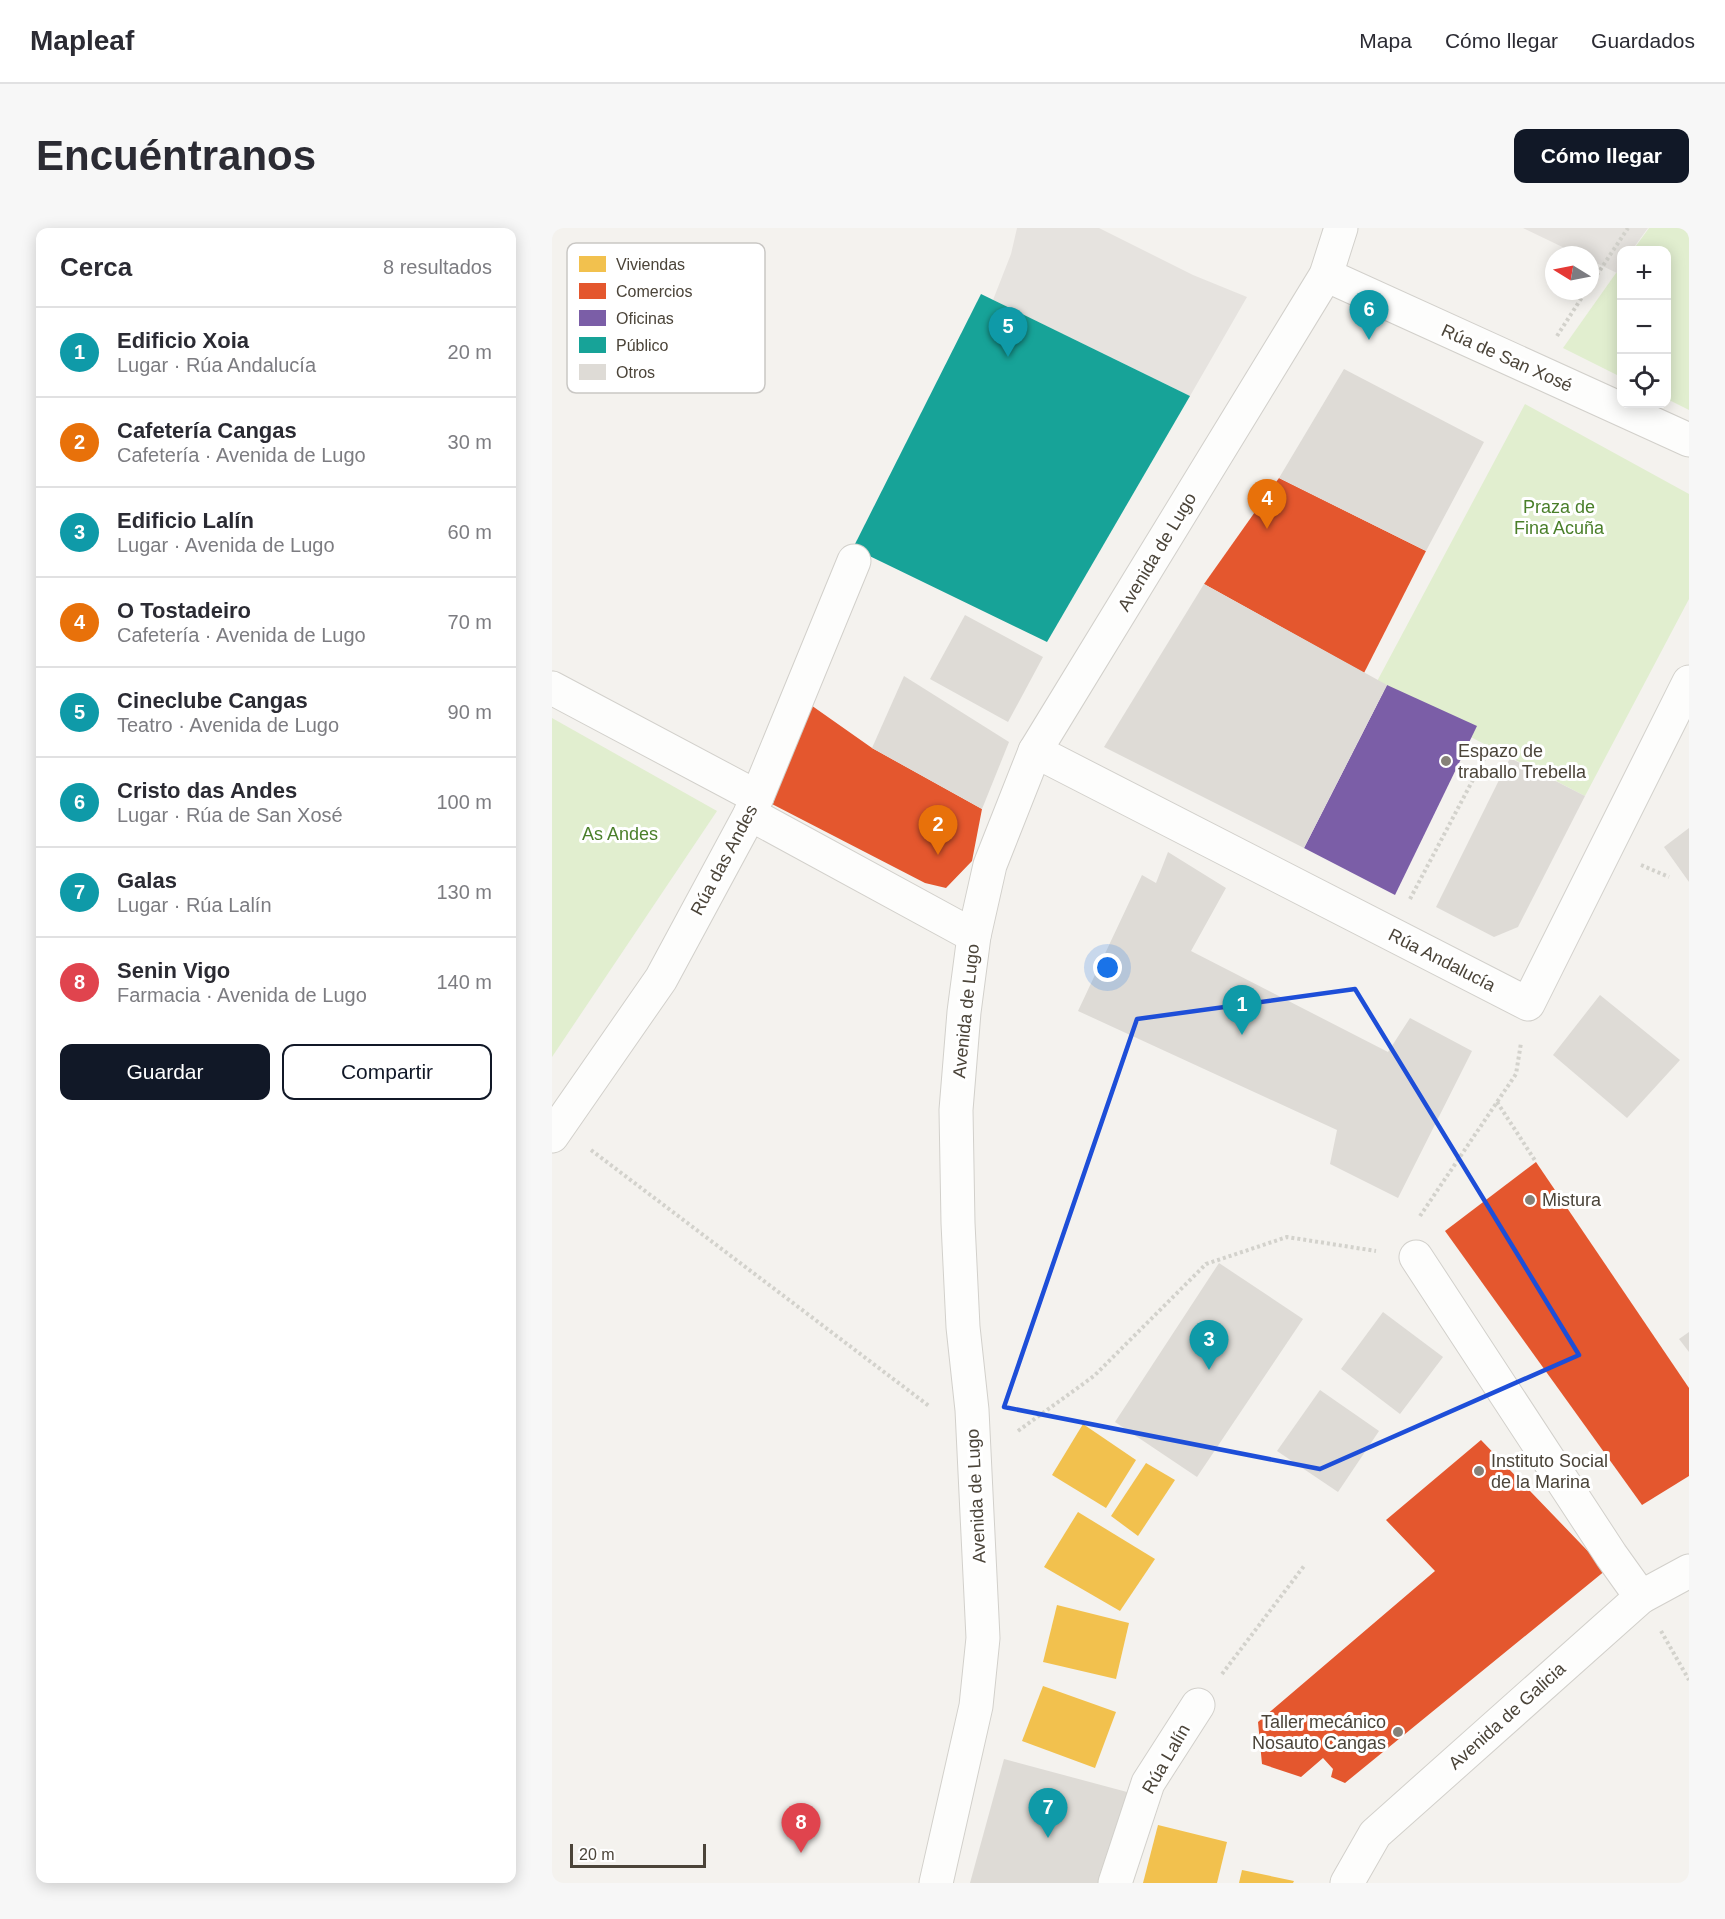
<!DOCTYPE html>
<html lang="es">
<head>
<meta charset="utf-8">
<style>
  body { margin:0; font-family:Arial,sans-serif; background:#f7f7f7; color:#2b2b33 }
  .controls { position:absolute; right:18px; top:18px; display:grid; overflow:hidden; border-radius:12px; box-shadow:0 3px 15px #0003 }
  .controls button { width:54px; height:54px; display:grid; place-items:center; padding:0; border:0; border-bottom:2px solid #e1e1e2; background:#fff; color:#2b2b33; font:30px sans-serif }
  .compass { position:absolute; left:993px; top:18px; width:54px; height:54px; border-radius:50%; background:#fff; box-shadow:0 3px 15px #0003; rotate:280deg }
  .scale { position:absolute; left:18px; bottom:15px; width:136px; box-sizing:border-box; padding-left:6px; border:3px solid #4b4439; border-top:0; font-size:16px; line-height:21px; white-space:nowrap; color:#4b4439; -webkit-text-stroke:4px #fff; paint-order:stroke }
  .you { position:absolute; left:556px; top:740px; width:21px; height:21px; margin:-15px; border:4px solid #fff; border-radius:50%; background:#1a73e8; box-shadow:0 0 0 9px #1a73e833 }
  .badge { display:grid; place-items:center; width:39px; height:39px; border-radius:50%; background:#111827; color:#fff; font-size:20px; font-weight:700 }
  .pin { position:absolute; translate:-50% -50px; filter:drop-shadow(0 2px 3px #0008) }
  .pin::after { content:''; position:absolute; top:32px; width:21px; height:18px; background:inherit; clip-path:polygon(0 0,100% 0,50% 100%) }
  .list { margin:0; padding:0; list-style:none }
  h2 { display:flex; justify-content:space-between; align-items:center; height:78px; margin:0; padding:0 24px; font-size:26px }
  h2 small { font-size:20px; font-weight:400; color:#7c7c81 }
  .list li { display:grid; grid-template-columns:39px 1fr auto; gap:18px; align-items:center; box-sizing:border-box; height:90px; padding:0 24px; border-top:2px solid #e1e1e2 }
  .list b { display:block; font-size:22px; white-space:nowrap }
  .list p { margin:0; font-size:20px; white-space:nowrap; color:#7c7c81 }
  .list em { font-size:20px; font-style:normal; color:#7c7c81 }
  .actions { display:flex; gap:12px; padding:18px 24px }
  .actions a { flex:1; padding:14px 0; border:2px solid #111827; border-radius:12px; text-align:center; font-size:21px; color:#111827 }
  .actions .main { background:#111827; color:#fff }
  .icon { flex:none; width:33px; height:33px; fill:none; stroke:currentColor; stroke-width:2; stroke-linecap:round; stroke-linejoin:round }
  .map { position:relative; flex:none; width:1137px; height:1655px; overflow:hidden; border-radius:12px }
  header { display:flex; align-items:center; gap:36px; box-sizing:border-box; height:84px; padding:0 30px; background:#fff; border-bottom:2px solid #e1e1e2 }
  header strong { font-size:28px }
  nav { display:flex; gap:33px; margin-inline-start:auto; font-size:21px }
  .intro { display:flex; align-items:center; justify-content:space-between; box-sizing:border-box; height:144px; padding:0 36px }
  h1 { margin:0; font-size:42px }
  .button { padding:15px 27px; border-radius:12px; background:#111827; color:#fff; font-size:21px; font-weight:700 }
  main { display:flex; gap:36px; padding:0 36px }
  aside { flex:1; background:#fff; border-radius:12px; box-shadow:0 3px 15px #0003 }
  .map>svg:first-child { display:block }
  .green { fill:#e1eecf }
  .parking { fill:#e6e3df }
  .homes { fill:#f2c14e }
  .shops { fill:#e4572e }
  .offices { fill:#7b5ea7 }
  .public { fill:#17a398 }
  .building { fill:#dedbd6 }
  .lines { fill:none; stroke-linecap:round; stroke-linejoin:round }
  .minor-casing { stroke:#d2d0cb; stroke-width:35 }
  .path { stroke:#d3d2cc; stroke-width:4; stroke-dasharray:3 3; stroke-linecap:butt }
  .minor { stroke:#fdfdfc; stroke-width:33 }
  .marked { fill:none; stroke:#1d4ed8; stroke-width:4.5; stroke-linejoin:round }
  .poi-dot { fill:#868178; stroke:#fff; stroke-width:2 }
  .labels { text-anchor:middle; stroke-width:6; stroke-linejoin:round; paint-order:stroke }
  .street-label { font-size:18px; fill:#4b4439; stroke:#fff }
  .park-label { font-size:18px; fill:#4a7f2a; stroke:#fff }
  .poi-label { font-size:18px; fill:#4b4439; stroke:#fff; text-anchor:start }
  .key { fill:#fff; stroke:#c9c7c4; stroke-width:1.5 }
  .key-label { font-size:16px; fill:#4b4439 }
</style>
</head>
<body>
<header>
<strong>Mapleaf</strong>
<nav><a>Mapa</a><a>Cómo llegar</a><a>Guardados</a></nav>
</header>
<div class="intro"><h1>Encuéntranos</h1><a class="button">Cómo llegar</a></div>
<main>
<aside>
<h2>Cerca<small>8 resultados</small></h2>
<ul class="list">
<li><span class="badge" style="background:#0f9aa8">1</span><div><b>Edificio Xoia</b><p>Lugar · Rúa Andalucía</p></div><em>20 m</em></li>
<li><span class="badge" style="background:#e8710a">2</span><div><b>Cafetería Cangas</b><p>Cafetería · Avenida de Lugo</p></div><em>30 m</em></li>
<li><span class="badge" style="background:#0f9aa8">3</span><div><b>Edificio Lalín</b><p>Lugar · Avenida de Lugo</p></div><em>60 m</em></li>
<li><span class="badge" style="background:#e8710a">4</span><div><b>O Tostadeiro</b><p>Cafetería · Avenida de Lugo</p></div><em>70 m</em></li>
<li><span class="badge" style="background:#0f9aa8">5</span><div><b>Cineclube Cangas</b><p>Teatro · Avenida de Lugo</p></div><em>90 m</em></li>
<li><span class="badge" style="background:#0f9aa8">6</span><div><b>Cristo das Andes</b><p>Lugar · Rúa de San Xosé</p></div><em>100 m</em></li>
<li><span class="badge" style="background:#0f9aa8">7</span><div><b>Galas</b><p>Lugar · Rúa Lalín</p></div><em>130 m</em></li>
<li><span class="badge" style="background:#e0444e">8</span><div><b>Senin Vigo</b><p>Farmacia · Avenida de Lugo</p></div><em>140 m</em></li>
</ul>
<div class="actions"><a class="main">Guardar</a><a>Compartir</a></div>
</aside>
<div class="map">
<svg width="1137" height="1655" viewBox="0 0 1137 1655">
  <rect width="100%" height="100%" fill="#f4f2ee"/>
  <g class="green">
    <polygon points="1097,0 1137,0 1137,182 1115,171 1114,22 1081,22"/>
    <polygon points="1069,38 1070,149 1069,149 1011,120"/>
    <polygon points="973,176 1137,266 1137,371 1033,568 822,459"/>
    <polygon points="0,490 165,583 0,829"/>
  </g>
  <g class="parking">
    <polygon points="465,0 547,0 641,47 695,69 638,168 441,72 459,26"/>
    <polygon points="971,0 1096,0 1080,22 1070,22 1069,38 1065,45 1038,32 1038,27 1027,27"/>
  </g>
  <g class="homes">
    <polygon points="531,1196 584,1232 554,1280 500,1247"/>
    <polygon points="594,1235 623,1252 586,1308 559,1288"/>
    <polygon points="526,1284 603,1331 568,1383 492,1339"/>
    <polygon points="505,1377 577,1395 564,1451 491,1434"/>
    <polygon points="491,1458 564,1484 543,1540 470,1513"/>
    <polygon points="606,1597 675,1614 665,1655 591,1655"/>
    <polygon points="690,1642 742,1653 741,1655 687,1655"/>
  </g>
  <g class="shops">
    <polygon points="727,250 874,323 812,445 652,356"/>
    <polygon points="256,475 320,520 430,581 420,633 394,660 373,655 218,575"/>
    <polygon points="984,934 1137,1160 1137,1248 1090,1277 893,1003"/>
    <polygon points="929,1212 1054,1342 793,1555 779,1549 781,1541 771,1530 749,1549 710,1536 706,1494 883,1343 834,1292"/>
  </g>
  <polygon class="offices" points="835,457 925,498 843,667 752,620"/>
  <polygon class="public" points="429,66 638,168 495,414 301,320"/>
  <g class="building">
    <polygon points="792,141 932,214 874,323 727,250"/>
    <polygon points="652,356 835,457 752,620 552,519"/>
    <polygon points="413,387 491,429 456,494 378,451"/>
    <polygon points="352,448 457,514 430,581 320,520"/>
    <polygon points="958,530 1033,568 966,699 942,709 884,679"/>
    <polygon points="1137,600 1137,654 1112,619"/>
    <polygon points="616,624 674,660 639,723 836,824 858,790 920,823 846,970 778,936 785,902 526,783 590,647 604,655"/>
    <polygon points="1048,767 1128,832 1075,890 1001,827"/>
    <polygon points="667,1035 751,1091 645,1249 563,1194"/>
    <polygon points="831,1084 891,1129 848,1186 789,1141"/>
    <polygon points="1137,1104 1137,1124 1127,1111"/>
    <polygon points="768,1162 827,1203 786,1264 725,1223"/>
    <polygon points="452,1531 575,1564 550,1655 418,1655"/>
  </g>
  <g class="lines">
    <defs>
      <g id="minor">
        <polyline points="774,47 1137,212"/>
        <polyline points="0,460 205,569"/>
        <polyline points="483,523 976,776 1137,454"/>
        <polyline points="198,586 422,708"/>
        <polyline points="0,908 109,751 198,586 302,333"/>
        <polyline points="864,1029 1059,1327 1089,1369"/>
        <polyline points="384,1655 424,1478 431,1410 420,1182 411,1099 406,995 404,882 412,784 422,708 438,637 483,523 774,47 789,0"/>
        <polyline points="563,1655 596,1555 646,1477"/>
        <polyline points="795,1655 823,1606 1089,1369 1137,1343"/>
      </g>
    </defs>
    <use href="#minor" class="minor-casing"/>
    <g class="path">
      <polyline points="1038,57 1076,0"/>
      <polyline points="1005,108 1034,63"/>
      <polyline points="1089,637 1117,649"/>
      <polyline points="858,671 933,529"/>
      <polyline points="945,874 984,934"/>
      <polyline points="39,922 377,1178"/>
      <polyline points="868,988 964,846 969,815"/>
      <polyline points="466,1203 542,1148 654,1036 735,1009 824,1023"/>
      <polyline points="1109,1403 1137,1452"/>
      <polyline points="670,1446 752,1338"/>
    </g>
    <use href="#minor" class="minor"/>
  </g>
  <path class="marked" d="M803 761 1027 1127 768 1241 452 1179 585 791Z"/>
  <g class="poi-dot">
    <circle cx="894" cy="533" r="6"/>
    <circle cx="978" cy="972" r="6"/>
    <circle cx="927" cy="1243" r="6"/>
    <circle cx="846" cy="1504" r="6"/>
  </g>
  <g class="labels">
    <g class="street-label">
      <text transform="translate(955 130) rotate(24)" y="6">Rúa de San Xosé</text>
      <text transform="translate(605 324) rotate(-59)" y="6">Avenida de Lugo</text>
      <text transform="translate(172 632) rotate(-62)" y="6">Rúa das Andes</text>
      <text transform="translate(890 732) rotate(27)" y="6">Rúa Andalucía</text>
      <text transform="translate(414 783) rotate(-84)" y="6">Avenida de Lugo</text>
      <text transform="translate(424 1268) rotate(-93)" y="6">Avenida de Lugo</text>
      <text transform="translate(955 1488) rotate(-42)" y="6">Avenida de Galicia</text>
      <text transform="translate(614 1531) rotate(-60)" y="6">Rúa Lalín</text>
    </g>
    <g class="park-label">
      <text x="1007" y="285">Praza de<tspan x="1007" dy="21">Fina Acuña</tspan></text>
      <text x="68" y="612">As Andes</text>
    </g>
    <g class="poi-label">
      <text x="906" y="529">Espazo de<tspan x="906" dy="21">traballo Trebella</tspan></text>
      <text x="990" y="978">Mistura</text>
      <text x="939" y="1239">Instituto Social<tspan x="939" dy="21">de la Marina</tspan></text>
      <text x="834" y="1500" text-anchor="end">Taller mecánico<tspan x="834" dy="21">Nosauto Cangas</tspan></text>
    </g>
  </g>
  <rect x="15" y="15" width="198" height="150" rx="9" class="key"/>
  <rect x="27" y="28" width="27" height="16" fill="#f2c14e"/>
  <rect x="27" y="55" width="27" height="16" fill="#e4572e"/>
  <rect x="27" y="82" width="27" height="16" fill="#7b5ea7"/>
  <rect x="27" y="109" width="27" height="16" fill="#17a398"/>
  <rect x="27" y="136" width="27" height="16" fill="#dedbd6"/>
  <g class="key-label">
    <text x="64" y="42">Viviendas</text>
    <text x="64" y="69">Comercios</text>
    <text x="64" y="96">Oficinas</text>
    <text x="64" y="123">Público</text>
    <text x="64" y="150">Otros</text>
  </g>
</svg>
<div class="controls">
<button>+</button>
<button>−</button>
<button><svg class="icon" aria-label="locate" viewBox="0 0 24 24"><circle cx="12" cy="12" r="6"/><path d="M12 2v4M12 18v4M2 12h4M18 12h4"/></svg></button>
</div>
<svg class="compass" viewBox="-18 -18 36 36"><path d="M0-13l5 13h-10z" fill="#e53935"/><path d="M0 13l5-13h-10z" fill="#7c7c81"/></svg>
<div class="scale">20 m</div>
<div class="you"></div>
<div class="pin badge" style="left:690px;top:807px;background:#0f9aa8">1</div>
<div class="pin badge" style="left:386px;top:627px;background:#e8710a">2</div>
<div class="pin badge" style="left:657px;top:1142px;background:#0f9aa8">3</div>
<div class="pin badge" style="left:715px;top:301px;background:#e8710a">4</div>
<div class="pin badge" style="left:456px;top:129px;background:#0f9aa8">5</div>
<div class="pin badge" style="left:817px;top:112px;background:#0f9aa8">6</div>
<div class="pin badge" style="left:496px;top:1610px;background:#0f9aa8">7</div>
<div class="pin badge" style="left:249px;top:1625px;background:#e0444e">8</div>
</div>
</main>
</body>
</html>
